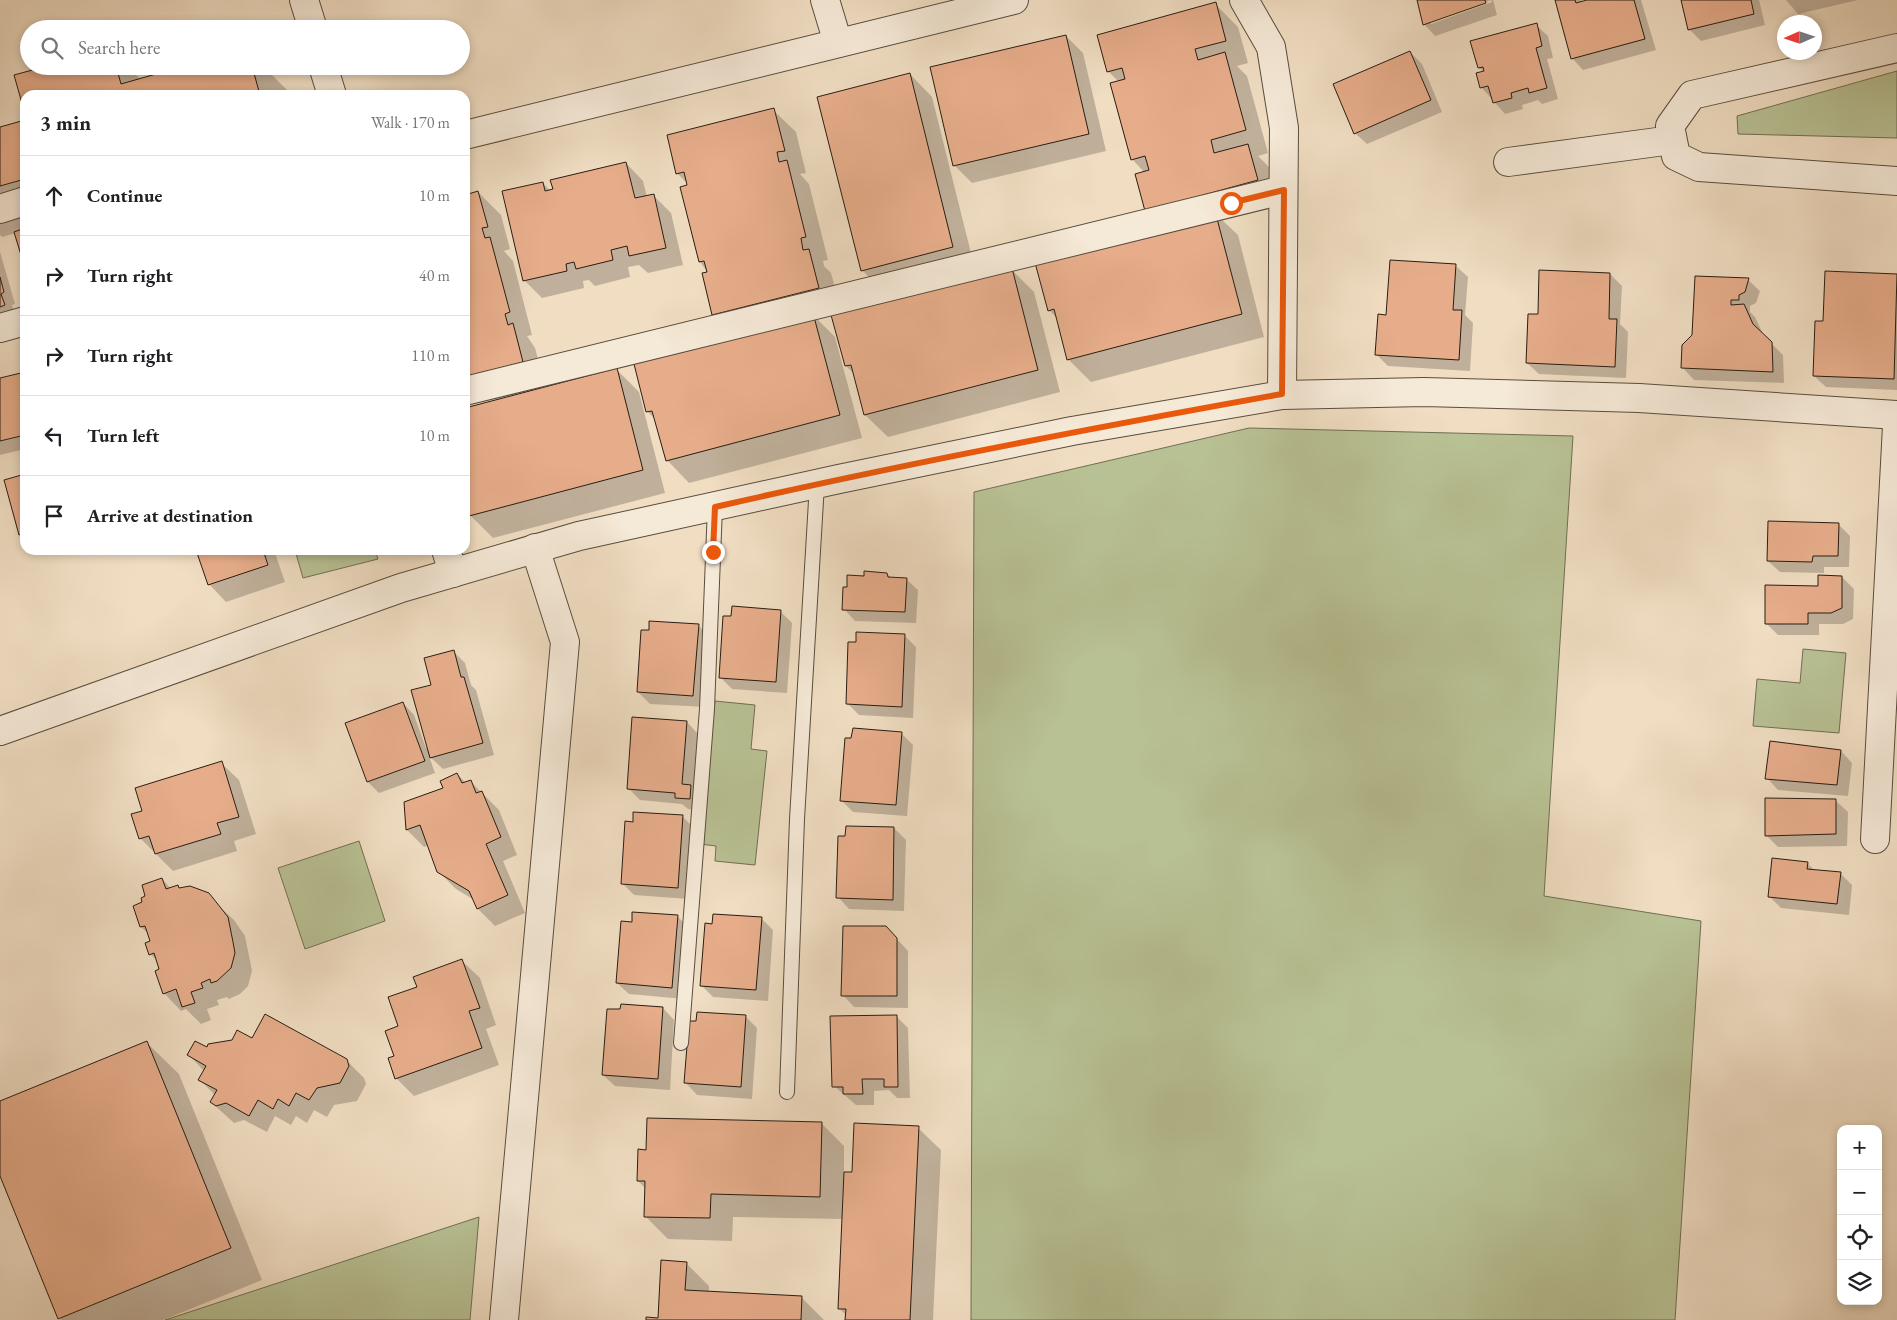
<!DOCTYPE html>
<html lang="en">
<head>
<meta charset="utf-8">
<style>
  body { margin:0; font-family:"EB Garamond",serif; background:#f2f2f2; color:#202124 }
  .controls { position:absolute; right:15px; bottom:15px; display:grid; overflow:hidden; border-radius:10px; box-shadow:0 2px 8px #0003 }
  .controls button { width:45px; height:45px; display:grid; place-items:center; padding:0; border:0; border-bottom:1px solid #e0e0e0; background:#fff; color:#202124; font:25px sans-serif }
  .compass { position:absolute; left:1777px; top:15px; width:45px; height:45px; border-radius:50%; background:#fff; box-shadow:0 2px 8px #0003; rotate:267deg }
  .stop { position:absolute; width:15px; height:15px; margin:-11px; border:4px solid #ea580c; border-radius:50%; background:#fff }
  .stop.end { background:#ea580c; border-color:#fff; box-shadow:0 1px 5px #0008 }
  .list { margin:0; padding:0; list-style:none }
  h2 { display:flex; justify-content:space-between; align-items:center; height:65px; margin:0; padding:0 20px; font-size:21px }
  h2 small { font-size:16px; font-weight:400; color:#757577 }
  .list li { display:grid; grid-template-columns:32px 1fr auto; gap:15px; align-items:center; box-sizing:border-box; height:80px; padding:0 20px; border-top:1px solid #e0e0e0 }
  .list b { display:block; font-size:19px; white-space:nowrap }
  .list em { font-size:16px; font-style:normal; color:#757577 }
  .icon { flex:none; width:28px; height:28px; fill:none; stroke:currentColor; stroke-width:2; stroke-linecap:round; stroke-linejoin:round }
  .map { position:relative; flex:none; width:1897px; height:1320px; overflow:hidden }
  .search { position:absolute; background:#fff; box-shadow:0 2px 8px #0003; left:20px; top:20px; width:450px; height:55px; display:flex; align-items:center; gap:12px; box-sizing:border-box; padding:0 18px; border-radius:28px; color:#757577; font-size:19px }
  .panel { position:absolute; background:#fff; box-shadow:0 2px 8px #0003; left:20px; top:90px; width:450px; height:465px; border-radius:15px }
  .map>svg:first-child { display:block }
  .grass { fill:#b8c194; stroke:#706f52 }
  .shadow { fill:#0003 }
  .building { fill:#e7ad8b; stroke:#281d11 }
  .lines { fill:none; stroke-linecap:round; stroke-linejoin:round }
  .lane-casing { stroke:#5a4d3d; stroke-width:16 }
  .street-casing { stroke:#5a4d3d; stroke-width:30 }
  .lane { stroke:#f5e9d7; stroke-width:14 }
  .street { stroke:#f5e9d7; stroke-width:28 }
  .route { stroke:#ea580c; stroke-width:6 }
</style>
</head>
<body>
<div class="map">
<svg width="1897" height="1320" viewBox="0 0 1897 1320">
  <rect width="100%" height="100%" fill="#f0ddc2"/>
  <filter id="stains"><feTurbulence type="fractalNoise" baseFrequency=".004" numOctaves="4"/><feColorMatrix values="0 0 0 0 .2 0 0 0 0 .09 0 0 0 0 .02 0 0 0 .5 -.17"/></filter>
  <radialGradient id="worn" r=".72"><stop offset=".6" stop-color="#630" stop-opacity="0"/><stop offset="1" stop-color="#630" stop-opacity=".3"/></radialGradient>
  <g class="grass">
    <polygon points="1897,71 1897,138 1738,134 1737,116"/>
    <polygon points="1249,428 1573,436 1544,896 1701,921 1675,1320 971,1320 974,492"/>
    <polygon points="295,550 375,550 378,559 303,578"/>
    <polygon points="1803,649 1846,653 1839,733 1753,726 1757,679 1800,683"/>
    <polygon points="715,701 755,705 751,749 767,751 755,865 715,861 716,846 700,844"/>
    <polygon points="359,841 385,921 305,949 278,868"/>
    <polygon points="479,1217 470,1320 165,1320"/>
  </g>
  <g class="shadow">
    <polygon points="1419,0 1491,0 1431,21 1431,24 1492,2 1491,0 1493,0 1497,15 1435,36 1424,24"/>
    <polygon points="1556,0 1581,0 1584,2 1592,0 1641,0 1656,50 1583,70 1572,58"/>
    <polygon points="1683,0 1759,0 1765,25 1701,41 1689,29"/>
    <polygon points="1786,0 1858,0 1798,14"/>
    <polygon points="1215,4 1238,27 1248,63 1237,66 1247,76 1268,153 1258,156 1270,168 1280,203 1221,219 1238,235 1264,337 1091,382 1068,359 1058,319 1049,310 1162,227 1144,172 1132,159 1119,82 1108,71"/>
    <polygon points="1536,25 1548,36 1553,58 1547,59 1558,99 1542,104 1538,100 1522,105 1523,109 1505,114 1482,88 1484,72 1479,68"/>
    <polygon points="1066,36 1083,53 1106,151 972,183 954,165"/>
    <polygon points="1410,52 1422,64 1442,112 1367,144 1355,133"/>
    <polygon points="51,66 127,66 141,80 188,66 263,66 287,90 288,95 25,95 25,110 16,76"/>
    <polygon points="910,74 932,97 975,269 885,293 862,270"/>
    <polygon points="773,110 796,132 806,173 800,174 809,184 828,260 823,261 824,266 831,273 841,310 815,317 835,337 862,438 689,483 667,460 656,420 647,411 734,335 713,314 708,273 700,262 687,183 677,173"/>
    <polygon points="25,121 25,264 16,233 2,237 0,235 0,128"/>
    <polygon points="626,163 643,181 647,197 653,195 671,213 683,265 648,273 639,265 628,267 630,277 595,286 589,280 583,281 584,288 542,298 524,280 543,183 550,191"/>
    <polygon points="478,192 501,215 510,249 504,251 513,261 532,335 527,336 535,348 545,385 465,406 465,196"/>
    <polygon points="0,252 15,304 12,305 16,317 0,317"/>
    <polygon points="1456,266 1468,277 1465,315 1473,323 1470,371 1388,366 1376,354 1387,316"/>
    <polygon points="1011,269 1034,292 1060,392 888,437 865,415 854,374 846,366 833,316"/>
    <polygon points="1826,272 1897,275 1897,390 1826,387 1814,376 1824,322"/>
    <polygon points="1610,274 1622,286 1620,324 1628,332 1626,378 1539,374 1527,363 1539,316"/>
    <polygon points="1748,280 1760,291 1756,303 1750,306 1750,312 1755,317 1764,336 1783,355 1784,383 1694,380 1683,368 1693,335"/>
    <polygon points="616,369 639,392 665,493 493,538 470,515 465,497 465,409"/>
    <polygon points="25,373 25,449 0,455 0,379"/>
    <polygon points="25,475 25,539 20,534"/>
    <polygon points="1838,524 1850,536 1849,567 1824,567 1824,573 1780,572 1768,561"/>
    <polygon points="274,550 285,582 226,602 209,584 200,557 193,550"/>
    <polygon points="887,574 891,578 906,579 918,590 916,623 855,621 844,609 849,588 865,577"/>
    <polygon points="1842,577 1854,589 1853,619 1843,624 1819,624 1819,635 1778,635 1766,623 1819,587"/>
    <polygon points="780,611 792,623 787,693 732,689 721,678"/>
    <polygon points="698,625 710,637 705,707 650,704 638,692"/>
    <polygon points="904,635 916,647 913,718 859,715 847,703 857,643"/>
    <polygon points="453,651 465,663 471,685 476,690 494,755 443,769 429,756 435,773 379,793 368,782 403,703 414,715 426,748 428,748 433,686"/>
    <polygon points="687,722 698,734 701,811 688,809 682,804 640,800 628,788"/>
    <polygon points="901,733 913,745 907,816 853,812 841,800"/>
    <polygon points="1841,751 1852,763 1848,796 1778,790 1767,778"/>
    <polygon points="221,763 239,780 256,834 234,841 237,851 173,871 140,838 143,812"/>
    <polygon points="457,774 466,783 470,781 499,810 517,855 503,861 525,913 495,926 478,909 474,900 456,889 438,871 429,845 424,847 407,830 406,803 444,789"/>
    <polygon points="1836,801 1848,812 1847,846 1778,847 1766,835"/>
    <polygon points="682,816 694,828 689,899 634,895 622,883"/>
    <polygon points="894,828 906,840 904,911 849,909 838,897 846,837"/>
    <polygon points="1807,863 1815,871 1840,873 1852,885 1849,915 1781,908 1769,896"/>
    <polygon points="162,879 171,889 178,887 180,889 190,887 200,889 234,920 245,936 252,971 248,986 240,994 229,999 227,997 217,1000 219,1005 207,1009 211,1020 201,1024 186,1009 181,1011 164,993 158,961 150,954 152,941 150,935 141,927 134,906 144,903"/>
    <polygon points="677,916 689,928 684,999 629,994 617,983 633,923"/>
    <polygon points="761,918 773,930 768,1001 713,997 701,985 713,925"/>
    <polygon points="886,927 908,951 908,1008 854,1007 843,995"/>
    <polygon points="462,961 480,978 496,1025 486,1029 499,1065 414,1096 396,1078 396,1056 418,987"/>
    <polygon points="663,1008 674,1020 670,1090 615,1086 603,1075"/>
    <polygon points="745,1016 757,1028 752,1099 697,1095 686,1083"/>
    <polygon points="896,1016 908,1028 910,1098 897,1098 889,1090 874,1091 874,1105 856,1105 834,1086"/>
    <polygon points="253,1039 346,1060 364,1078 366,1084 357,1101 334,1105 327,1117 314,1110 307,1123 296,1116 291,1125 275,1116 267,1132 244,1120 234,1123 211,1102 215,1095 200,1080 204,1071 189,1055 207,1049"/>
    <polygon points="147,1043 179,1074 262,1280 163,1320 61,1320 0,1173 0,1102"/>
    <polygon points="822,1124 844,1146 844,1173 854,1173 918,1128 941,1150 933,1320 846,1320 847,1316 839,1308 843,1219 733,1217 732,1241 668,1239 646,1217 646,1189 638,1181 647,1151"/>
    <polygon points="686,1263 709,1286 709,1292 802,1298 824,1320 647,1320 659,1319"/>
  </g>
  <g class="building">
    <polygon points="1417,0 1485,0 1486,3 1423,25"/>
    <polygon points="1555,0 1575,0 1576,3 1587,0 1634,0 1645,39 1571,59"/>
    <polygon points="1681,0 1751,0 1754,14 1688,30"/>
    <polygon points="1216,2 1226,41 1195,49 1198,60 1225,52 1246,130 1211,140 1214,153 1248,144 1258,180 1145,211 1135,174 1149,170 1145,156 1131,160 1110,83 1125,79 1122,68 1107,72 1097,35"/>
    <polygon points="1537,23 1542,46 1536,48 1547,88 1529,93 1528,88 1511,93 1512,98 1493,103 1488,86 1480,88 1476,73 1484,71 1483,67 1478,68 1470,41"/>
    <polygon points="1066,35 1089,134 953,166 930,67"/>
    <polygon points="1410,51 1431,100 1354,134 1333,84"/>
    <polygon points="47,66 116,66 121,84 184,66 252,66 260,95 25,95 25,114 14,75"/>
    <polygon points="910,73 953,247 861,271 817,97"/>
    <polygon points="774,108 785,151 777,152 779,162 787,160 806,237 801,238 803,250 809,249 819,288 712,315 702,273 707,272 704,261 699,262 680,187 687,185 684,172 676,174 667,135"/>
    <polygon points="25,120 25,179 0,186 0,127"/>
    <polygon points="626,162 635,198 654,194 666,248 629,256 627,246 611,250 613,260 576,269 574,262 566,264 567,271 523,281 502,191 543,182 545,191 553,189 550,180"/>
    <polygon points="478,191 488,227 482,228 485,238 490,237 510,312 505,314 508,325 513,323 523,362 465,377 465,195"/>
    <polygon points="1215,211 1242,314 1067,360 1054,309 1048,311 1034,259"/>
    <polygon points="25,228 25,268 14,232"/>
    <polygon points="1390,260 1456,264 1453,310 1462,310 1459,360 1375,355 1378,314 1386,315"/>
    <polygon points="1012,268 1038,370 864,415 851,365 845,366 831,315"/>
    <polygon points="1539,270 1610,273 1609,319 1617,319 1615,367 1526,363 1528,314 1538,314"/>
    <polygon points="1825,271 1897,274 1894,379 1813,376 1815,321 1823,321"/>
    <polygon points="1695,276 1749,278 1745,292 1739,295 1739,300 1731,300 1731,305 1744,304 1753,324 1772,342 1773,372 1681,368 1682,345 1692,335"/>
    <polygon points="0,277 4,292 1,294 5,305 0,307"/>
    <polygon points="813,313 840,415 666,461 652,411 646,412 633,360"/>
    <polygon points="617,368 643,470 469,516 465,501 465,408"/>
    <polygon points="25,372 25,435 0,441 0,378"/>
    <polygon points="25,474 25,533 19,535 4,480"/>
    <polygon points="1768,521 1839,523 1838,556 1813,556 1812,562 1767,561"/>
    <polygon points="192,550 263,550 268,565 208,585 196,550"/>
    <polygon points="864,571 887,573 888,577 907,578 905,612 842,610 843,587 847,587 847,575 864,576"/>
    <polygon points="1818,575 1842,576 1842,608 1831,613 1808,613 1808,624 1765,624 1765,585 1818,586"/>
    <polygon points="732,606 781,610 776,682 719,678 723,616 731,616"/>
    <polygon points="649,621 699,624 693,696 637,692 641,630 649,630"/>
    <polygon points="856,632 905,634 902,707 846,704 848,642 856,642"/>
    <polygon points="454,650 461,677 464,677 483,743 430,758 411,690 431,685 424,658"/>
    <polygon points="403,702 425,761 367,782 345,723"/>
    <polygon points="632,717 687,721 682,784 691,785 690,799 675,798 675,793 627,789"/>
    <polygon points="853,728 902,732 896,805 840,801 845,738 851,738"/>
    <polygon points="1770,741 1841,750 1837,785 1765,779"/>
    <polygon points="222,761 239,817 217,823 221,834 155,854 149,836 139,839 131,814 142,811 135,788"/>
    <polygon points="457,773 462,783 471,780 476,793 482,791 501,837 486,844 508,895 477,909 469,891 437,872 420,825 406,830 404,802 443,788 440,781"/>
    <polygon points="1765,798 1836,799 1836,834 1765,836"/>
    <polygon points="633,812 683,815 678,888 621,884 625,821 633,822"/>
    <polygon points="846,826 894,827 893,900 836,898 838,836 845,836"/>
    <polygon points="1772,858 1808,862 1807,869 1841,872 1837,904 1768,897"/>
    <polygon points="162,878 166,889 178,885 179,888 190,886 209,893 228,917 233,942 235,953 231,968 217,981 211,983 210,979 201,983 203,988 191,992 195,1003 182,1007 176,989 163,994 155,971 159,969 154,953 149,955 145,943 150,941 145,926 140,927 133,906 142,902 141,898 145,896 142,885"/>
    <polygon points="632,912 678,915 672,988 616,983 621,921 632,922"/>
    <polygon points="713,914 762,917 756,990 700,986 705,923 712,924"/>
    <polygon points="843,926 886,926 897,938 897,996 841,996"/>
    <polygon points="462,959 480,1008 469,1011 482,1048 395,1079 388,1058 394,1056 385,1031 398,1026 388,997 417,987 413,977"/>
    <polygon points="621,1004 663,1007 658,1079 602,1075 607,1009 620,1009"/>
    <polygon points="697,1012 746,1015 741,1087 684,1083 689,1021 696,1021"/>
    <polygon points="265,1014 347,1059 349,1066 340,1083 317,1088 309,1100 296,1093 289,1106 278,1099 273,1109 258,1100 249,1116 226,1103 216,1106 210,1102 217,1090 198,1080 206,1066 187,1055 195,1041 207,1047 208,1044 232,1040 237,1030 252,1038"/>
    <polygon points="897,1015 898,1087 884,1087 884,1079 862,1079 863,1094 843,1094 843,1087 832,1087 830,1016"/>
    <polygon points="147,1041 231,1248 58,1319 0,1176 0,1101"/>
    <polygon points="647,1118 822,1122 820,1197 711,1194 710,1218 644,1217 645,1181 637,1181 638,1149 646,1150"/>
    <polygon points="854,1123 919,1126 910,1320 845,1320 846,1309 838,1309 844,1172 852,1172"/>
    <polygon points="661,1260 687,1262 685,1290 802,1296 801,1320 646,1320 646,1317 658,1318"/>
  </g>
  <g class="lines">
    <defs>
      <g id="lane">
        <polyline points="681,1043 707,709 715,507"/>
        <polyline points="787,1092 797,819 817,484"/>
      </g>
      <g id="street">
        <polyline points="304,0 313,29"/>
        <polyline points="825,0 838,43"/>
        <polyline points="1244,0 1271,47 1284,128 1282,395"/>
        <polyline points="1897,48 1692,95 1670,126 1676,156 1699,167 1897,181"/>
        <polyline points="323,66 332,95"/>
        <polyline points="465,135 1014,0"/>
        <polyline points="1508,162 1672,140"/>
        <polyline points="0,209 25,201"/>
        <polyline points="0,328 25,321"/>
        <polyline points="465,391 1283,190"/>
        <polyline points="446,550 453,573"/>
        <polyline points="0,731 401,588 579,536 839,479 1072,431 1282,395 1424,392 1639,398 1897,415"/>
        <polyline points="1875,839 1897,426"/>
        <polyline points="504,1320 565,642 535,548"/>
      </g>
    </defs>
    <use href="#lane" class="lane-casing"/>
    <use href="#street" class="street-casing"/>
    <use href="#lane" class="lane"/>
    <use href="#street" class="street"/>
  </g>
  <g class="lines">
    <path class="route" d="M713 552 715 507C903 464 1092 428 1282 394L1284 190 1231 203"/>
  </g>
  <rect width="100%" height="100%" filter="url(#stains)"/>
  <rect width="100%" height="100%" fill="url(#worn)"/>
</svg>
<div class="controls">
<button>+</button>
<button>−</button>
<button><svg class="icon" aria-label="locate" viewBox="0 0 24 24"><circle cx="12" cy="12" r="6"/><path d="M12 2v4M12 18v4M2 12h4M18 12h4"/></svg></button>
<button><svg class="icon" aria-label="layers" viewBox="0 0 24 24"><path d="M12 4l9 5-9 5-9-5zM3 14l9 5 9-5"/></svg></button>
</div>
<svg class="compass" viewBox="-18 -18 36 36"><path d="M0-13l5 13h-10z" fill="#e53935"/><path d="M0 13l5-13h-10z" fill="#757577"/></svg>
<div class="stop" style="left:1231px;top:203px"></div>
<div class="stop end" style="left:713px;top:552px"></div>
<div class="search"><svg class="icon" aria-label="search" viewBox="0 0 24 24"><circle cx="10" cy="10" r="6"/><path d="M15 15l6 6"/></svg>Search here</div>
<section class="panel">
<h2>3 min<small>Walk · 170 m</small></h2>
<ul class="list">
<li><svg class="icon" aria-label="ahead" viewBox="0 0 24 24"><path d="M12 20V5M6 11l6-6 6 6"/></svg><div><b>Continue</b></div><em>10 m</em></li>
<li><svg class="icon" aria-label="right" viewBox="0 0 24 24"><path d="M7 20v-9h11M14 6l5 5-5 5"/></svg><div><b>Turn right</b></div><em>40 m</em></li>
<li><svg class="icon" aria-label="right" viewBox="0 0 24 24"><path d="M7 20v-9h11M14 6l5 5-5 5"/></svg><div><b>Turn right</b></div><em>110 m</em></li>
<li><svg class="icon" aria-label="left" viewBox="0 0 24 24"><path d="M17 20v-9H6M10 6l-5 5 5 5"/></svg><div><b>Turn left</b></div><em>10 m</em></li>
<li><svg class="icon" aria-label="arrive" viewBox="0 0 24 24"><path d="M6 21V4h12l-3 4 3 4H6"/></svg><div><b>Arrive at destination</b></div></li>
</ul>
</section>
</div>
</body>
</html>
